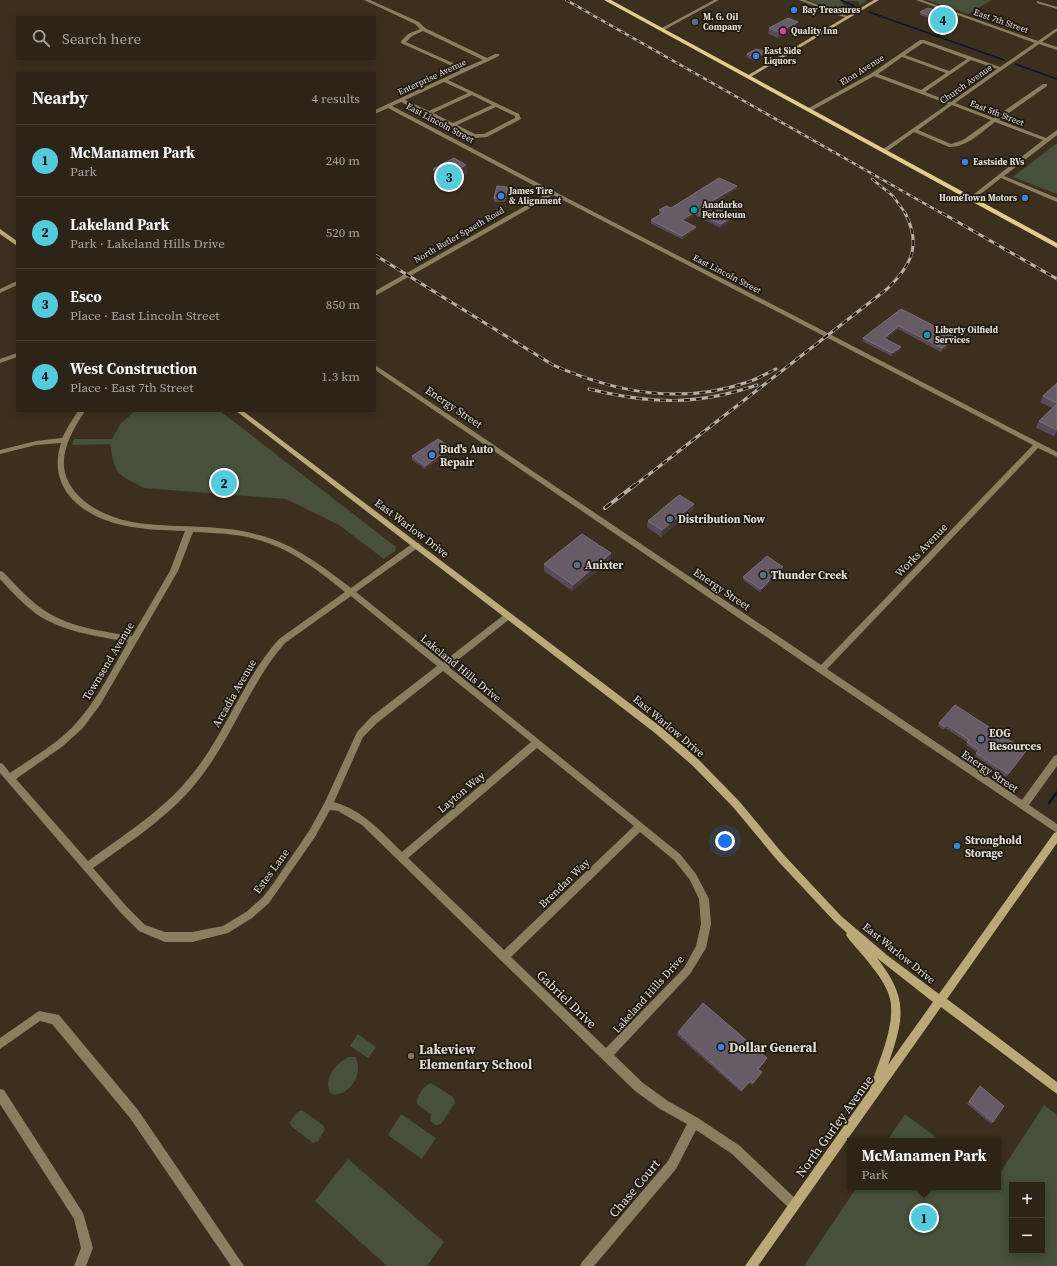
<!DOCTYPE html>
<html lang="en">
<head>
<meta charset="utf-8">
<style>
  body { margin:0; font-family:"Source Serif 4",serif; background:#392f23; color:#f1f3f6 }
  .controls { position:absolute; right:12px; bottom:12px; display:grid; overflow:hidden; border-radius:0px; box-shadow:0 2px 10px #0003 }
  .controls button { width:36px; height:36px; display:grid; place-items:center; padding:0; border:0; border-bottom:1px solid #484035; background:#2d2316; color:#f1f3f6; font:20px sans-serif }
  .you { position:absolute; left:725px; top:841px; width:14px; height:14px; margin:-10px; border:3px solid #fff; border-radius:50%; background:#1a73e8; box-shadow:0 0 0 6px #1a73e833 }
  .badge { display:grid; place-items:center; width:26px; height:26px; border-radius:50%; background:#54cadd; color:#111; font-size:13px; font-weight:700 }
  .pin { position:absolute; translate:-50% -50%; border:2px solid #fff; box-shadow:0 1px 4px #0006 }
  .popup { position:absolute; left:847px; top:1138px; width:154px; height:52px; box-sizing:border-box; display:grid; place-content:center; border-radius:0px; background:#2d2316; filter:drop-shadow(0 1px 3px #0005); font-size:13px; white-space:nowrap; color:#a7a4a1 }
  .popup b { font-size:15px; color:#f1f3f6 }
  .popup::after { content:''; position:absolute; left:50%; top:100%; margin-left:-8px; border:8px solid transparent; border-top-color:#2d2316 }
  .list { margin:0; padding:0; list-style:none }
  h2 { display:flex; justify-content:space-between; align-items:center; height:52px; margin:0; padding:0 16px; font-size:17px }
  h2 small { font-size:13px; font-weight:400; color:#a7a4a1 }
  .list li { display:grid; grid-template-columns:26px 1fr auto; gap:12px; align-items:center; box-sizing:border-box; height:72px; padding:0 16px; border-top:1px solid #484035 }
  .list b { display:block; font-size:15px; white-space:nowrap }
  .list p { margin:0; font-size:13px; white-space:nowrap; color:#a7a4a1 }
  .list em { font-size:13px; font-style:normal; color:#a7a4a1 }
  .icon { flex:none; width:22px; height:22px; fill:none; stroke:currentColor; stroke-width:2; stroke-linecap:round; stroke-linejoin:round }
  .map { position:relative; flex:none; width:1057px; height:1266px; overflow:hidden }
  .search { position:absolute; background:#2d2316; box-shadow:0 2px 10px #0003; left:16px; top:16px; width:360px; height:44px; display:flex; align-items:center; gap:10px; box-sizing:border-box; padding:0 14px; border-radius:0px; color:#a7a4a1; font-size:15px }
  .panel { position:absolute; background:#2d2316; box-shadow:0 2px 10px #0003; left:16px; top:72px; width:360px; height:340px; border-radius:0px }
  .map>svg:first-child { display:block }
  .green { fill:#46503b; fill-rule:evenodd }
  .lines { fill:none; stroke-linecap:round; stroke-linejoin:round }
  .stream-far1 { stroke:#091729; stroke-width:1.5 }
  .stream { stroke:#091729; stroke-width:2.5 }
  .street { fill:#8a7e60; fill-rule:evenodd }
  .secondary { fill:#bca978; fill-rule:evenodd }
  .primary { fill:#e2ca8a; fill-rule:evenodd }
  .rail-far2-casing { stroke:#b8afa3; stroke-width:2.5 }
  .rail-far1-casing { stroke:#b8afa3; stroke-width:3 }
  .rail-casing { stroke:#b8afa3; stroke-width:4 }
  .rail-far2 { stroke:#1e1911; stroke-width:1.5; stroke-dasharray:4.5; stroke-linecap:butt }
  .rail-far1 { stroke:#1e1911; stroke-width:2; stroke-dasharray:6; stroke-linecap:butt }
  .rail { stroke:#1e1911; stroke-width:2.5; stroke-dasharray:8; stroke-linecap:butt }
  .wall { fill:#574b5a }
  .shaded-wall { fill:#46393d }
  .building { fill:#665b67; stroke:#7a6f78 }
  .shop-dot { fill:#3f7fe0; stroke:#1e1911; stroke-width:1.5 }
  .service-dot { fill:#5c6f8a; stroke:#1e1911; stroke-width:1.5 }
  .hotel-dot { fill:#d1479c; stroke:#1e1911; stroke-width:1.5 }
  .culture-dot { fill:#0f9aa8; stroke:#1e1911; stroke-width:1.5 }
  .education-dot { fill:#8d6e63; stroke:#1e1911; stroke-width:1.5 }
  .labels { text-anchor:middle; stroke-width:3.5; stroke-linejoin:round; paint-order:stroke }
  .far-poi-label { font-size:9px; font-weight:bold; fill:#e6ded4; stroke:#1e1911; text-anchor:start }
  .far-street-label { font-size:9px; fill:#e6ded4; stroke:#1e1911 }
  .street-label { font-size:11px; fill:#e6ded4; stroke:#1e1911 }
  .poi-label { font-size:11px; font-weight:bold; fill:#e6ded4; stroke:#1e1911; text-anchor:start }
  .near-street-label { font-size:13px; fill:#e6ded4; stroke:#1e1911 }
  .near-poi-label { font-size:13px; font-weight:bold; fill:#e6ded4; stroke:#1e1911; text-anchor:start }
</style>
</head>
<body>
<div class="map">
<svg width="1057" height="1266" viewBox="0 0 1057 1266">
  <rect width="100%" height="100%" fill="#3c2f1e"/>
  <g class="green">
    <polygon points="808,0 864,0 867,1 860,5 858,1 841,1 848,10 844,13"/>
    <polygon points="927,0 992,0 968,14"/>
    <polygon points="1057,143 1057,194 1013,177"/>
    <path d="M135 411H220L396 547 395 551 384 559 339 525 286 499 144 488C116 473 115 475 110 444L72 445 74 439H112L121 423Z"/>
    <polygon points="358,1034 376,1047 368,1058 350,1046"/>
    <path d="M349 1057H355C365 1072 349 1098 331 1094 322 1079 336 1063 349 1057Z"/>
    <path d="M431 1083 453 1097 455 1103 441 1124 436 1125C431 1122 429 1120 431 1114L417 1104C416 1097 423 1086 431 1083Z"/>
    <path d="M1044 1105 1057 1115V1266H804L857 1187H998V1176ZM1012 1185H1042V1251H1012Z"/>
    <polygon points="302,1110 324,1126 324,1131 318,1141 313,1143 291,1126 290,1122 297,1112"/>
    <polygon points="401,1114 436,1138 422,1159 388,1135"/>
    <polygon points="905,1114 941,1141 887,1141"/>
    <polygon points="348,1159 444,1242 427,1266 387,1266 315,1201"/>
  </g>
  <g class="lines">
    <g class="stream-far1">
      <polyline points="841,0 854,6"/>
      <polyline points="869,12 1004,60"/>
      <polyline points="936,36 942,33"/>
      <polyline points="1015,64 1057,79"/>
    </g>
    <polyline class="stream" points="1049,803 1057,792"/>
    <g class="street">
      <path d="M364 0H370L419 22 425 28 487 58 495 54H499V56L448 80 519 114 521 119 487 137 474 138 401 102 392 106 536 182 1057 452V457L1038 448 827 669 1022 800 1054 756 1057 755V766L1029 805 1057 824V833L818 672 375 370V365L821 665 1033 445 553 195 375 296V291L548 193 388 108 375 114V110L461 70 401 43V41L408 34 420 29 415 24ZM423 31 483 60 464 68 406 42 412 36ZM444 82 468 93 429 111 405 100ZM472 95 492 105 453 123 433 113ZM496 107 515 116V118L484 134H475L457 125Z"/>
      <polygon points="714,0 719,0 664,30 660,29"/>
      <polygon points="799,0 805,0 850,17 846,18"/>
      <path d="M916 0H922L1038 41 1057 28V31L1042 42 1057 47V50L1039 44 955 103 994 118 1043 84H1047V86L999 120 1046 138 1057 130V135L1004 176 1057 198V202L1001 178 973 200H969V198L1043 140 995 122C983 131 966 148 949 147L914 132 886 152H882V150L948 104 874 76 811 111H807V109L872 73 920 40H924L1000 67 1035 43ZM923 43 967 59 949 71 905 55ZM902 57 946 73 921 90 878 74ZM971 60 997 69 951 102 925 92ZM952 105 991 120 963 140 951 144 918 130Z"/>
      <polygon points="1037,1 1057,7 1057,9 1037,3"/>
      <polygon points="17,281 17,285 0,293 0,289"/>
      <polygon points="17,353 17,357 0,363 0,359"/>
      <path d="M78 411H85C63 444 50 475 88 504 101 513 116 519 132 522 174 529 218 523 259 535 294 544 322 566 351 588L413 543H419L420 545 419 547 356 592 443 662 505 614H511L512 616 511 618 449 667 680 854 696 874 709 899 711 924 706 948 690 974 614 1055 643 1083 668 1101 698 1118 740 1146 798 1201 800 1205 798 1209 794 1211 790 1209 732 1154 696 1130 676 1169 594 1266H580L582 1262 668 1161 687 1124 660 1109 635 1091 362 825 338 811 330 810 315 837 269 903 252 918 228 933 192 942H165L139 931 121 913 0 773V763L3 764 10 773C33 757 59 743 77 722 98 699 112 669 128 642 97 636 62 632 35 613 22 603 11 591 0 579V571L3 572C15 584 27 598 41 608 67 627 101 631 132 636L170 571 185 531C163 530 140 530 118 524 79 514 47 486 61 443L36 445 0 454V450L36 441 62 438 69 425ZM193 532C218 533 244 534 268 543 297 553 321 573 345 592L279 639C244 678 227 730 194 772 166 809 125 834 88 861L16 779 63 746 82 729 100 705 178 571ZM351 596 437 666 371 717 357 732 325 802 309 831 273 884 263 897 246 912 223 926 192 932H165L145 925 127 907 93 868C131 841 172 815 200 778 233 736 250 683 285 643ZM443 671 531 742 402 852C382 832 362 810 334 802L363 737 377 723ZM537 748 634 826 504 950 408 858ZM640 832 674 860 690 880 699 899 701 924 696 946 684 968 606 1048 511 957Z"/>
      <polygon points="39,1011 59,1015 138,1110 244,1266 231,1266 130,1118 52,1024 40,1021 0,1049 0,1038"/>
      <polygon points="0,1089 4,1090 83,1213 93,1248 86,1266 74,1266 81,1248 74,1219 0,1104"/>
    </g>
    <g class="secondary">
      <polygon points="874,0 879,0 749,78 745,77"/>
      <polygon points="0,229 17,241 17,246 0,234"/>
      <path d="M236 411H243L661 727 699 760 739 801 783 854 841 916 888 956 939 994 1054 833 1057 832V843L947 999 1057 1082V1094L941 1007 758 1266H745L870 1089V1088C878 1063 896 1025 890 999 886 979 860 953 848 938L846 935 847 933 835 922 777 860 733 807 693 766 655 733ZM877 958 933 1002 888 1065C904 1018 909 999 877 958Z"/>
    </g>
    <polygon class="primary" points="604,0 611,0 1057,243 1057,248"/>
    <defs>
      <g id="rail-far2">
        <polyline points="566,0 943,214"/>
        <polyline points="872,179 893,196 906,214"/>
      </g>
      <g id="rail-far1">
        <polyline points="942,213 1057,279"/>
        <path d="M375 255 553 365C617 393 681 405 748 382 758 379 767 373 776 369"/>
        <path d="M589 389C651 404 696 406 757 385"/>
        <path d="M634 486 887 289C911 266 922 245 905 213"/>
      </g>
      <polyline id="rail" points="605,508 635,485"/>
    </defs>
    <use href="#rail-far2" class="rail-far2-casing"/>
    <use href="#rail-far1" class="rail-far1-casing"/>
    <use href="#rail" class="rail-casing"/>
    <use href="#rail-far2" class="rail-far2"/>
    <use href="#rail-far1" class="rail-far1"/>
    <use href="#rail" class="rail"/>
  </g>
  <g class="wall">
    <polygon points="920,12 937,14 930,19 920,15"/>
    <polygon points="769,28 797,28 778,38 768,34"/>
    <polygon points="747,54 765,55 755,61 746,57"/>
    <polygon points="466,165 467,174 446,185 434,178 433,169"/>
    <polygon points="737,186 736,189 712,205 734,216 734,219 720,228 695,215 684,221 696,227 695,230 682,239 651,224 651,220 661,214 659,213 659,210 671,208"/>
    <polygon points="508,187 508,190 505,202 494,202 494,198"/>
    <polygon points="901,309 955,340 941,352 898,329 886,339 900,350 891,356 862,341 863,338"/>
    <polygon points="1057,383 1057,433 1054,436 1036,428 1039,421 1052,408 1040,402 1043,396"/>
    <polygon points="451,447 451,451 425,469 412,460 412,456"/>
    <polygon points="694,504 693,510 661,537 647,527 648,521"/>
    <polygon points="611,560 572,591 544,571 544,564"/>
    <polygon points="783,567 782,570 769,582 769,584 760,592 743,580 743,577"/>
    <polygon points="955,705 1026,751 1006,777 975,756 977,752 966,745 967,742 945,728 943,730 938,726 939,723"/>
    <polygon points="678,1032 766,1060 759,1069 762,1072 752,1085 749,1083 741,1092 677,1035"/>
    <polygon points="980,1086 993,1122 991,1124 967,1104 978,1088"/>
  </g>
  <g class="shaded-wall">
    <polygon points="938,11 937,14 930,19 930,16"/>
    <polygon points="798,22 797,28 778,38 779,32"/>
    <polygon points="766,52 765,55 755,61 756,58"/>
    <polygon points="466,165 467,174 446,185 445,176"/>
    <polygon points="737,186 736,189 708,207 709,203"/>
    <polygon points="508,187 508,190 505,202 505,199"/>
    <polygon points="695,212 695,215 681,223 682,220"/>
    <polygon points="734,216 734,219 720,228 721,224"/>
    <polygon points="696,227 695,230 682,239 682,236"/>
    <polygon points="899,326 898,329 883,341 884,338"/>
    <polygon points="956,337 955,340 941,352 942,348"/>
    <polygon points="901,347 900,350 891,356 892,353"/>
    <polygon points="1057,430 1057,433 1054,436"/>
    <polygon points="451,447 451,451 425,469 425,466"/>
    <polygon points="694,504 693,510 661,537 662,530"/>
    <polygon points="611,553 611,560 572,591 573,585"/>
    <polygon points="783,567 782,570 769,582 769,584 760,592 761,589 768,580"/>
  </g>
  <g class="building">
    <polygon points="928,8 938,11 930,16 920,12"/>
    <polygon points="788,18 798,22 779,32 769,28"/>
    <polygon points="756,49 766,52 756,58 747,54"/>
    <polygon points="454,158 466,165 445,176 433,169"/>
    <polygon points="719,178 737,186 709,203 734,216 721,224 695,212 682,220 696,227 682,236 651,220 664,212 659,210 666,206 671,208"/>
    <polygon points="497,186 508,187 505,199 494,198"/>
    <polygon points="901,309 956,337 942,348 899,326 884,338 901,347 892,353 863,338"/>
    <polygon points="1057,383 1057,403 1043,396"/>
    <polygon points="1057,404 1057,430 1039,421"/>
    <polygon points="438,439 451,447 425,466 412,456"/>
    <polygon points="679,495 694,504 662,530 648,521"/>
    <polygon points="582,534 611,553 573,585 544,564"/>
    <polygon points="767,556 783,567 768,580 769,581 761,589 743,577"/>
    <polygon points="955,705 1026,751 1008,774 976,753 979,750 967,742 969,740 947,725 945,727 939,723"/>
    <polygon points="703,1003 767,1058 758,1069 762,1072 753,1083 750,1081 742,1090 678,1032"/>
    <polygon points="980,1086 1004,1106 993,1122 969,1102"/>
  </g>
  <g class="shop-dot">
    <circle cx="794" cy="10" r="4"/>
    <circle cx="756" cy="56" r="4"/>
    <circle cx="965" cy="162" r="4"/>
    <circle cx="501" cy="196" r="4"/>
    <circle cx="1025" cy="198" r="4"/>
    <circle cx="432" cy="455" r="4"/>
    <circle cx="957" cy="846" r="4"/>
    <circle cx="721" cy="1047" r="4"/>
  </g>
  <g class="service-dot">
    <circle cx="695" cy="22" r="4"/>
    <circle cx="670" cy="519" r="4"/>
    <circle cx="577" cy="565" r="4"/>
    <circle cx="763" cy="575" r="4"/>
    <circle cx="981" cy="739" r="4"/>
  </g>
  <circle class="hotel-dot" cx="783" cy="31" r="4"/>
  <g class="culture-dot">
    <circle cx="694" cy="210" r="4"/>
    <circle cx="927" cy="335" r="4"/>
  </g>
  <circle class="education-dot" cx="411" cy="1056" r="4"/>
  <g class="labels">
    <g class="far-poi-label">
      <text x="802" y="13">Bay Treasures</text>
      <text x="703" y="20">M. G. Oil<tspan x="703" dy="10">Company</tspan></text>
      <text x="791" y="34">Quality Inn</text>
      <text x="764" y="54">East Side<tspan x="764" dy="10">Liquors</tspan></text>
      <text x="973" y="165">Eastside RVs</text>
      <text x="509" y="194">James Tire<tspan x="509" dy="10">&amp; Alignment</tspan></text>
      <text x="1017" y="201" text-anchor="end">HomeTown Motors</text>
      <text x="702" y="208">Anadarko<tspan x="702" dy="10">Petroleum</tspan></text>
      <text x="935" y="333">Liberty Oilfield<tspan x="935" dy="10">Services</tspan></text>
    </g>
    <g class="far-street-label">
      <text transform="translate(1001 21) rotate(19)" y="3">East 7th Street</text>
      <text transform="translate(862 70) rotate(-32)" y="3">Elon Avenue</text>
      <text transform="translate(432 77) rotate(-25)" y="3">Enterprise Avenue</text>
      <text transform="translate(966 84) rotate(-35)" y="3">Church Avenue</text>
      <text transform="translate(997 113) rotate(21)" y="3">East 5th Street</text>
      <text transform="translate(440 123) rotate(28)" y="3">East Lincoln Street</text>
      <text transform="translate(459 235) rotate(-30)" y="3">North Butler Spaeth Road</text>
      <text transform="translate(727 274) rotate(27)" y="3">East Lincoln Street</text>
    </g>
    <g class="street-label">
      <text transform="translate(454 407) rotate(34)" y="4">Energy Street</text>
      <text transform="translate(412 528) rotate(37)" y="4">East Warlow Drive</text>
      <text transform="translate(921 550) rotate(-46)" y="4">Works Avenue</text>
      <text transform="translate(722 589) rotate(34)" y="4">Energy Street</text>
      <text transform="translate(108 661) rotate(-59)" y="4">Townsend Avenue</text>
      <text transform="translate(461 668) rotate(39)" y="4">Lakeland Hills Drive</text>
      <text transform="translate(234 693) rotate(-60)" y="4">Arcadia Avenue</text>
      <text transform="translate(669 726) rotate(40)" y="4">East Warlow Drive</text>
      <text transform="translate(990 771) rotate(34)" y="4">Energy Street</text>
      <text transform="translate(461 792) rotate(-40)" y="4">Layton Way</text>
      <text transform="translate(271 871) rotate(-54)" y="4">Estes Lane</text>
      <text transform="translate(564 883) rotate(-44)" y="4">Brendan Way</text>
      <text transform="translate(899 953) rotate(39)" y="4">East Warlow Drive</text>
      <text transform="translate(648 994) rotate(-48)" y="4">Lakeland Hills Drive</text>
    </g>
    <g class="poi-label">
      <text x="440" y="453">Bud's Auto<tspan x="440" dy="13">Repair</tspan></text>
      <text x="678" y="523">Distribution Now</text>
      <text x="585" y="569">Anixter</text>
      <text x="771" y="579">Thunder Creek</text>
      <text x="989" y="737">EOG<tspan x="989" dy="13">Resources</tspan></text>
      <text x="965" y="844">Stronghold<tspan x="965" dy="13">Storage</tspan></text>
    </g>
    <g class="near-street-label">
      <text transform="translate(567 999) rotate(44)" y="5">Gabriel Drive</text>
      <text transform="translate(834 1126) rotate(-54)" y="5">North Gurley Avenue</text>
      <text transform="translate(634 1188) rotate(-50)" y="5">Chase Court</text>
    </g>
    <g class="near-poi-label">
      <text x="729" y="1052">Dollar General</text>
      <text x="419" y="1054">Lakeview<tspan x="419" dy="15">Elementary School</tspan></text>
    </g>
  </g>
</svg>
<div class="controls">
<button>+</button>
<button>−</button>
</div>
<div class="you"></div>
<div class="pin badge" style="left:924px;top:1218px">1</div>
<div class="popup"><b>McManamen Park</b>Park</div>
<div class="pin badge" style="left:224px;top:483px">2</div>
<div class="pin badge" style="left:449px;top:177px">3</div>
<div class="pin badge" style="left:943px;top:20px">4</div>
<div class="search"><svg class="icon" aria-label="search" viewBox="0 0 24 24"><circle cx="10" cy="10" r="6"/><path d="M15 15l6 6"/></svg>Search here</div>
<section class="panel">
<h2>Nearby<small>4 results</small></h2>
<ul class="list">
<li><span class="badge">1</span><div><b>McManamen Park</b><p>Park</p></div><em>240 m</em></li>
<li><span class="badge">2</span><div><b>Lakeland Park</b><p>Park · Lakeland Hills Drive</p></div><em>520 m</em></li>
<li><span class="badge">3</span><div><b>Esco</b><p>Place · East Lincoln Street</p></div><em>850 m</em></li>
<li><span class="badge">4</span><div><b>West Construction</b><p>Place · East 7th Street</p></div><em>1.3 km</em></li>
</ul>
</section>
</div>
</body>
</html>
